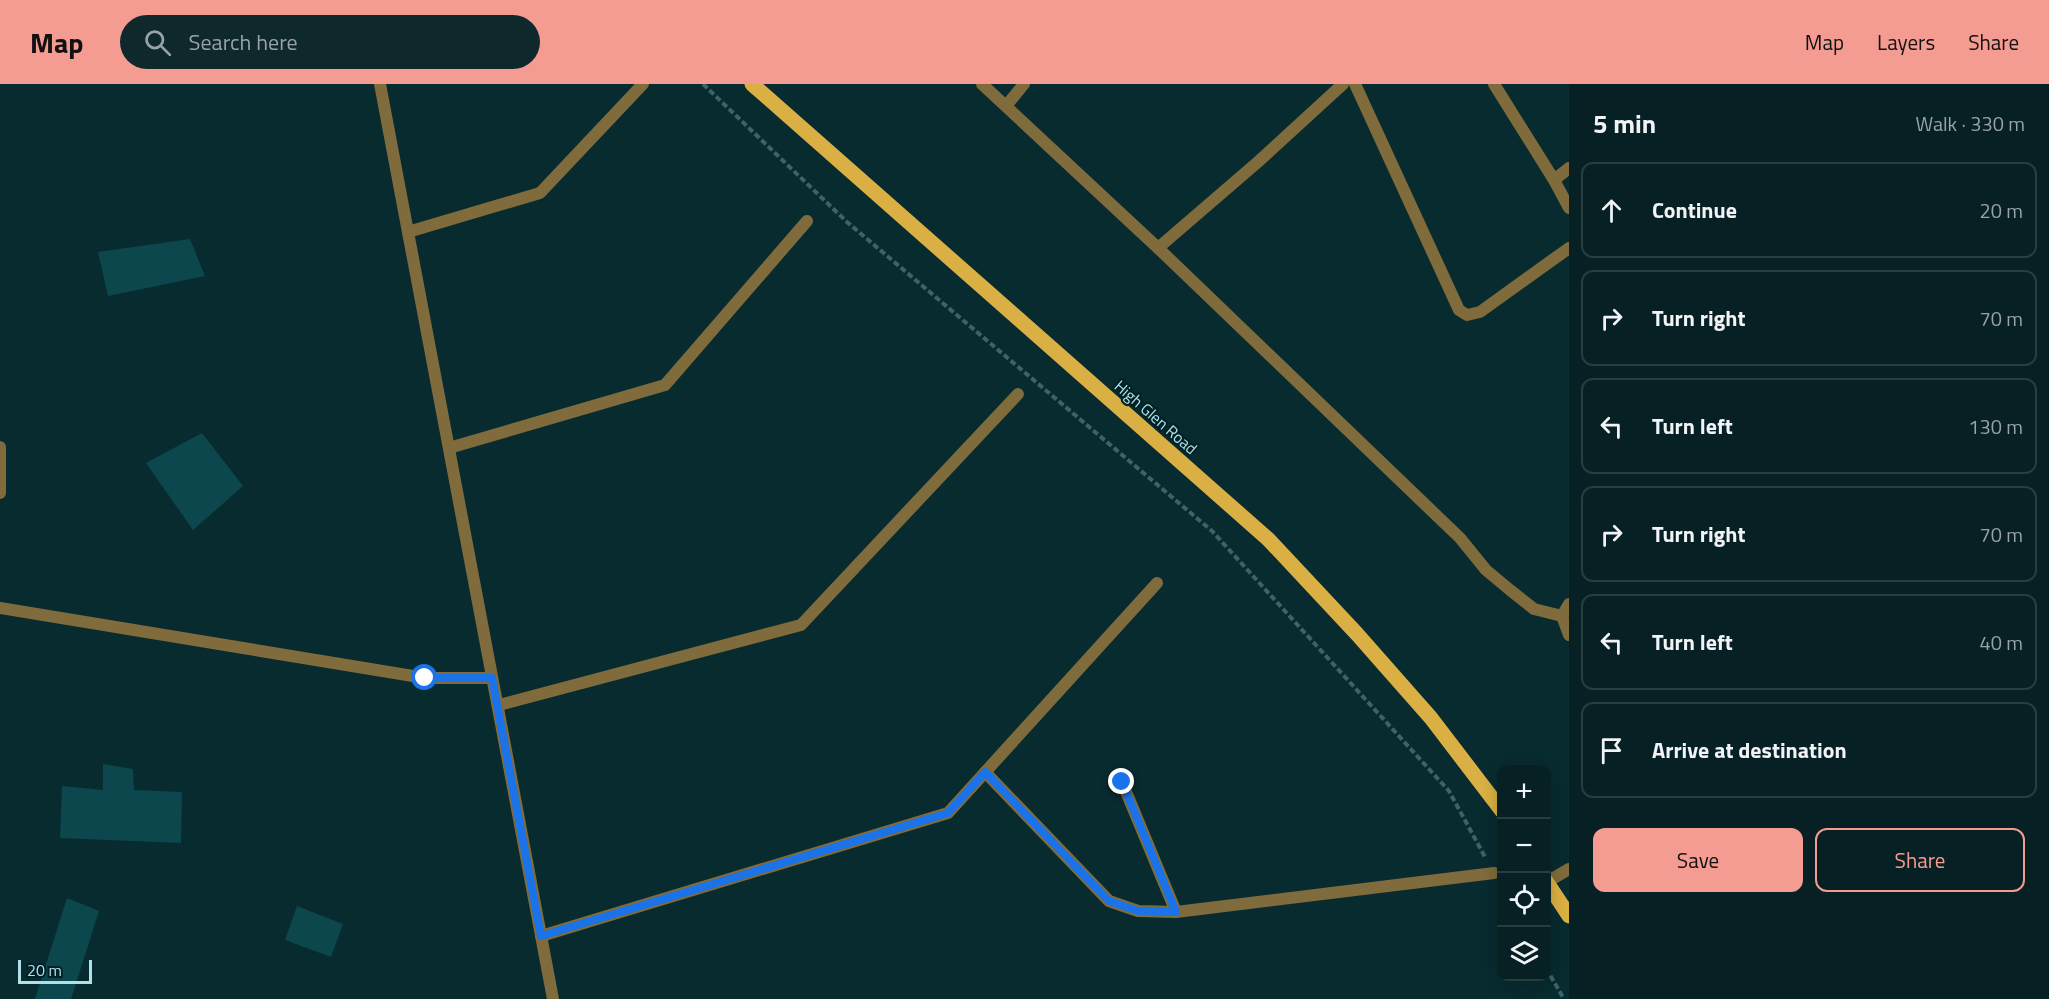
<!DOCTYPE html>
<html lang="en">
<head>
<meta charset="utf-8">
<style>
  body { margin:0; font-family:"Titillium Web",sans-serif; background:#0f282c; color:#f1f3f6 }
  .controls { position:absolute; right:18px; bottom:18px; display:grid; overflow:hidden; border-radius:12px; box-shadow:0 3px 15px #0003 }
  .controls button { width:54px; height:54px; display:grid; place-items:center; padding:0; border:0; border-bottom:2px solid #273e41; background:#062024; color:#f1f3f6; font:30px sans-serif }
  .scale { position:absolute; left:18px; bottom:15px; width:74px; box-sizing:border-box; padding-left:6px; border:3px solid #b1e1e8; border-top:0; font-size:16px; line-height:21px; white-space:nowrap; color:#b1e1e8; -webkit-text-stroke:4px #002126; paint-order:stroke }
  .stop { position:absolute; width:18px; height:18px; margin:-14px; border:4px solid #1a73e8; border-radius:50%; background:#fff }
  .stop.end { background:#1a73e8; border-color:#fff; box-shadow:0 2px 6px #0008 }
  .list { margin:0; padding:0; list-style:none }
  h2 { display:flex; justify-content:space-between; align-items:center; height:78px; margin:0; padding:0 24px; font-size:26px }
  h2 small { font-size:20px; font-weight:400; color:#98a3a6 }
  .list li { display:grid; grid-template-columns:39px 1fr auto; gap:18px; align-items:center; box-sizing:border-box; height:96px; margin:0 12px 12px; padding:0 12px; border:2px solid #273e41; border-radius:12px }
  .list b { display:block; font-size:22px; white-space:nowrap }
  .list em { font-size:20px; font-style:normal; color:#98a3a6 }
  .actions { display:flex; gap:12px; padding:18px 24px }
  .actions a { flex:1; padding:14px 0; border:2px solid #f59c92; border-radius:12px; text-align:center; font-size:21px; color:#f59c92 }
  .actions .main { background:#f59c92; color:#111 }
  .icon { flex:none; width:33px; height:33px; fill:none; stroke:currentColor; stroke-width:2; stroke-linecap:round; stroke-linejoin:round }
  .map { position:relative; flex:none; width:1569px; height:915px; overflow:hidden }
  header { display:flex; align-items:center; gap:36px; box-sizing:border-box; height:84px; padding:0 30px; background:#f59c92; color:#111 }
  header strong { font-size:28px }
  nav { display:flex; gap:33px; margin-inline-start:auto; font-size:21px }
  .search { width:420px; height:54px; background:#0f282c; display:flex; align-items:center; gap:15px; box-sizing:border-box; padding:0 21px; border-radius:33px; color:#98a3a6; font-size:22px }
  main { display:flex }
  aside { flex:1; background:#062024 }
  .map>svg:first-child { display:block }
  .building { fill:#0c474e }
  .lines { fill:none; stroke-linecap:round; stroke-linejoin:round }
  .path { stroke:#3c6369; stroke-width:4; stroke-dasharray:6 3; stroke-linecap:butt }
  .service { stroke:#7f6b3b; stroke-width:12 }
  .minor { stroke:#7f6b3b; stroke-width:12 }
  .primary { stroke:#daaf43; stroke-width:15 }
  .route { stroke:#1a73e8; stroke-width:8 }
  .labels { text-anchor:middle; stroke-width:4.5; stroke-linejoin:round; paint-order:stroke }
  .street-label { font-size:16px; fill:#b1e1e8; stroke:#002126 }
</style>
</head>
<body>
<header>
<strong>Map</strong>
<div class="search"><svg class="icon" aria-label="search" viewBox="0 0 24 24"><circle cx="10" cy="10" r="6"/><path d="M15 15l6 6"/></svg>Search here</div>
<nav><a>Map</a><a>Layers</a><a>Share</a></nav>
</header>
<main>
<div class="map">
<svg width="1569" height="915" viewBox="0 0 1569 915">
  <rect width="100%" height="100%" fill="#082b30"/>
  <g class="building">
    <polygon points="190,155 205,192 108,212 98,168"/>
    <polygon points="202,349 243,402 193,446 146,379"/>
    <polygon points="103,680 133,685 134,706 182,708 181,759 60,754 62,702 103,706"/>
    <polygon points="67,814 99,827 71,915 35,915"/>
    <polygon points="297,822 343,840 331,873 285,856"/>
  </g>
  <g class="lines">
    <g class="path">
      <polyline points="703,0 847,138 1212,447 1449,707 1485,773"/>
      <polyline points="1546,884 1564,915"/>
    </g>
    <g class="service">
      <polyline points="1562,532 1569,551"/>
      <polyline points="1122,698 1176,828"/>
      <polyline points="1547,798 1569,785"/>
    </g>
    <g class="minor">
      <polyline points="380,0 553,915"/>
      <polyline points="982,0 1158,164 1460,454 1486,486 1510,506 1534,525 1562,532 1569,520"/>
      <polyline points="1355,0 1459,226 1467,231 1480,228 1569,164"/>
      <polyline points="1494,0 1554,96 1569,124"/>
      <polyline points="1006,22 1024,0"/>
      <polyline points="1554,96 1569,84"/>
      <polyline points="408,148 540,109 643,0"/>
      <polyline points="1158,164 1259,77 1343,0"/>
      <polyline points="0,363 0,409"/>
      <polyline points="449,364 665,301 807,137"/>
      <polyline points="0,524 425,594 492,594"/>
      <polyline points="499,621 801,541 1018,310"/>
      <polyline points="985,688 1109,817 1138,827 1176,828 1494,789"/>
      <polyline points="541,852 948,729 1157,499"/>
    </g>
    <g class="primary">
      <polyline points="752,0 1268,455 1357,550 1431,634 1502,727"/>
      <polyline points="1546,797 1569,832"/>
    </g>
  </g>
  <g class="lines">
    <polyline class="route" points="425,594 492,594 541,852 948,729 985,688 1109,817 1138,827 1176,828 1122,698"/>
  </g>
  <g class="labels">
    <g class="street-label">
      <text transform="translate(1156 333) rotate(41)" y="6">High Glen Road</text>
    </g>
  </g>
</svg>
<div class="controls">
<button>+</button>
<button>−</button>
<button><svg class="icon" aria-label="locate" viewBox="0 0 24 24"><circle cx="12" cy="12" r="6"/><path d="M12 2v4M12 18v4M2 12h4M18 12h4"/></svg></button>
<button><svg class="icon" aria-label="layers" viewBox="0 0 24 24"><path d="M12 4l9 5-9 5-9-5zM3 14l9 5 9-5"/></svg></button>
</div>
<div class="scale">20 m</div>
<div class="stop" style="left:425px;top:594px"></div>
<div class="stop end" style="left:1122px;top:698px"></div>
</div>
<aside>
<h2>5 min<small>Walk · 330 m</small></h2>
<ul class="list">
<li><svg class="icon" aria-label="ahead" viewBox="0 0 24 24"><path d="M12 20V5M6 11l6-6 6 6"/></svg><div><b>Continue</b></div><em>20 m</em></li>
<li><svg class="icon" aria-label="right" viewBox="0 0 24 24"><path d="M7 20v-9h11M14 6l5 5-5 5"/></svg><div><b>Turn right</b></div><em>70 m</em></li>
<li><svg class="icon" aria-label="left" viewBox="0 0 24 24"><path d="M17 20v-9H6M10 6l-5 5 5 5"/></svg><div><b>Turn left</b></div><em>130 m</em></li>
<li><svg class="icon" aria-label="right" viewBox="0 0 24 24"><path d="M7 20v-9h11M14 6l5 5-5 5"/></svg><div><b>Turn right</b></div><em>70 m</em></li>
<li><svg class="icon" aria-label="left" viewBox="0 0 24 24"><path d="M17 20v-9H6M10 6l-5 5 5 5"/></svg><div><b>Turn left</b></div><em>40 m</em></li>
<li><svg class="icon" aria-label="arrive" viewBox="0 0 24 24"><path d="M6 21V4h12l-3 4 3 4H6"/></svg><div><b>Arrive at destination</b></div></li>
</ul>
<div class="actions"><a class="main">Save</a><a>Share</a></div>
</aside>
</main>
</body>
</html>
